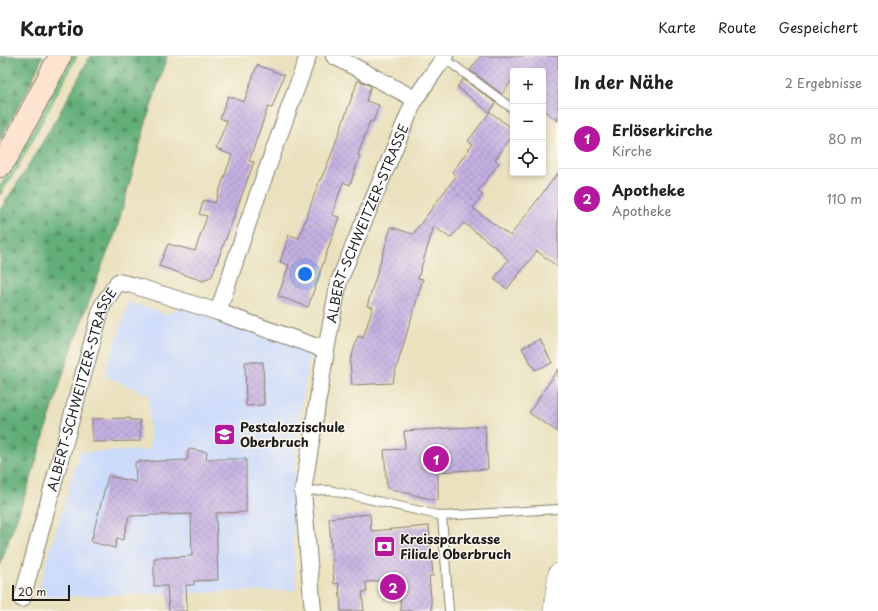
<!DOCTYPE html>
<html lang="de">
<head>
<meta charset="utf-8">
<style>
  body { margin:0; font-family:"Playpen Sans",sans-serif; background:#f6f6f6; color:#222 }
  .controls { position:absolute; right:12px; top:12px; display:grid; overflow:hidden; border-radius:4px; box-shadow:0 2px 6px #0003 }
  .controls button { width:36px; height:36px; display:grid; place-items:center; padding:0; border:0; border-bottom:1px solid #e0e0e0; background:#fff; color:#222; font:20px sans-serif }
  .scale { position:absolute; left:12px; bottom:10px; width:58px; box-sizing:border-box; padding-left:4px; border:2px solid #1c1c1c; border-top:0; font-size:11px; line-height:14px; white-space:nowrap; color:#1c1c1c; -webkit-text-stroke:3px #fbf7ec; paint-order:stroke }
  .you { position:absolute; left:305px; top:218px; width:14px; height:14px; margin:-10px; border:3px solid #fff; border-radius:50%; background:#1a73e8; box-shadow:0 0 0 6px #1a73e833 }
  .badge { display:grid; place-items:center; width:26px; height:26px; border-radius:50%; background:#b5179e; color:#fff; font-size:13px; font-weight:700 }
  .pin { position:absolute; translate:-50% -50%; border:2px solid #fff; box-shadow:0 1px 4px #0006 }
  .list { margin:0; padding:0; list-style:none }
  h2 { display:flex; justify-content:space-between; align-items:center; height:52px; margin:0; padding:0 16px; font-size:17px }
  h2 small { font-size:13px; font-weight:400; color:#767676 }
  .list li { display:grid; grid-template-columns:26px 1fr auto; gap:12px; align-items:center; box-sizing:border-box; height:60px; padding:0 16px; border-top:1px solid #e0e0e0 }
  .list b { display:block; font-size:15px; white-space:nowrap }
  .list p { margin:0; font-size:13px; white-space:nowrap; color:#767676 }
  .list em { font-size:13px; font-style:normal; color:#767676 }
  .icon { flex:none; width:22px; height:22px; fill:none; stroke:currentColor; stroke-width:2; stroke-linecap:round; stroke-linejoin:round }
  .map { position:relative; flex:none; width:558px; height:555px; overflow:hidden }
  header { display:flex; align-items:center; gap:24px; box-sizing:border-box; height:56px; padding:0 20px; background:#fff; border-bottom:1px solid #e0e0e0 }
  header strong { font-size:19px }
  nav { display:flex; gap:22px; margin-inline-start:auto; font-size:14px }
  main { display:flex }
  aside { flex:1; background:#fff }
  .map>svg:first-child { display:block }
  .built { fill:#cddbfa }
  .grass { fill:url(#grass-dots); stroke:#4a7354 }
  .forest { fill:url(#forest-firs); stroke:#3f654a }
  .building { fill:url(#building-cross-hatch) }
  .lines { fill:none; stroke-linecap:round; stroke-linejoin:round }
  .service-casing { stroke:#837e6d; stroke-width:10 }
  .minor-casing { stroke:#837e6d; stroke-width:18 }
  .tertiary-casing { stroke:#837e6d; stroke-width:20 }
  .secondary-casing { stroke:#837e6d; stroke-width:24 }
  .service { stroke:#fff; stroke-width:8 }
  .minor { stroke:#fff; stroke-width:16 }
  .tertiary { stroke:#fff; stroke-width:19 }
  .secondary { stroke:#fde4d1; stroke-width:22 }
  .labels { text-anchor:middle; stroke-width:3; stroke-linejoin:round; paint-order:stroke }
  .street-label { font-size:13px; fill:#1c1c1c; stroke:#fbf7ec }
  .poi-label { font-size:13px; font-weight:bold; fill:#1c1c1c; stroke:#fbf7ec; text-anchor:start }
</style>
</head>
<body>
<header>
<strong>Kartio</strong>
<nav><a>Karte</a><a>Route</a><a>Gespeichert</a></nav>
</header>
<main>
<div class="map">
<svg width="558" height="555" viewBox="0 0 558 555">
  <defs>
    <pattern id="grass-dots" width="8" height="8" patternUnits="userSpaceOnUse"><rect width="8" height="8" fill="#79ca8c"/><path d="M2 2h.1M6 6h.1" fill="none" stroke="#68ad78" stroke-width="1.8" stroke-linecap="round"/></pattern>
    <pattern id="forest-firs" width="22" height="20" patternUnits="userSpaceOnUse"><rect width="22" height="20" fill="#62ae78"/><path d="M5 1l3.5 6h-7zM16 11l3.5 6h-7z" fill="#508d62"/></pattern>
    <pattern id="building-cross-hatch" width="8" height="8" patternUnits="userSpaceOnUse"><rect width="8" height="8" fill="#c5b0e2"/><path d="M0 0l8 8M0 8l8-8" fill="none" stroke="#a997c1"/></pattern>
  </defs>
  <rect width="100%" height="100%" fill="#fbf7ec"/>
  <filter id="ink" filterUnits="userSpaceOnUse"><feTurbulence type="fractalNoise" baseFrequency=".025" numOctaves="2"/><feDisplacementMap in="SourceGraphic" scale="8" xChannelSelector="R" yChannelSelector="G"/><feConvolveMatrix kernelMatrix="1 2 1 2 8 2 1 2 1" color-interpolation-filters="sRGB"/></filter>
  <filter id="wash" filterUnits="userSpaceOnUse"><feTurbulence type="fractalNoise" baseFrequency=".012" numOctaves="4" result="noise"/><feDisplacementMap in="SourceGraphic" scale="16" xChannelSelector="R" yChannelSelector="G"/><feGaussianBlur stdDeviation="0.9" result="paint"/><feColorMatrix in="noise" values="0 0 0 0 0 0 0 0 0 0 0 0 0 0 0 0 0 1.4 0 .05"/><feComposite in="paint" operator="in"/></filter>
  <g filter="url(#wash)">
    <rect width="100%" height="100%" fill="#eae1be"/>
    <polygon class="built" points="129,246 166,259 183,249 310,296 299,362 294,430 293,481 296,534 36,541 80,396 150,394 149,339 104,319"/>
    <polygon class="grass" points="71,0 77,0 18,111 0,139 0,130 22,95"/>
    <g class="forest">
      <polygon points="0,0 43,0 26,37 0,84"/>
      <path d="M90 0H167L147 63 116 176 103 207 67 306 29 428 0 509V154C33 104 63 53 90 0Z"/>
    </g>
    <g id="blocks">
      <g class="building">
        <polygon points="481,0 558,0 558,65 543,54 543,15 513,15 513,23 502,38 470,14"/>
        <polygon points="257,9 284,19 272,52 268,51 249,105 254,106 212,220 203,225 159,210 168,188 195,195 207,160 199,158 204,144 215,147 232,99 216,93 227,65 220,62 228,40 244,46"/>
        <polygon points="463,23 496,47 489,56 457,31"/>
        <polygon points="358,24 371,30 366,45 379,49 373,66 370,65 358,99 360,100 350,129 343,126 332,159 339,161 308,251 278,240 289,209 280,206 289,179 299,182 320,123 321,123 330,102"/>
        <polygon points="490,56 513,73 513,79 495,104 499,107 478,135 483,139 473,152 510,180 558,117 558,211 537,195 507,233 494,223 508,204 499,194 464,167 450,182 434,170 418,222 423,223 392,327 352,329 350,306 358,280 363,282 373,251 367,250 391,171 413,178 456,120 452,116 473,88 468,85"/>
        <polygon points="540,283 552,307 535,314 522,292"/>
        <polygon points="245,306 263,306 264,349 246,350"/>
        <polygon points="558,313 558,376 529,357"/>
        <polygon points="130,362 130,364 140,364 140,385 92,386 92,363"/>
        <polygon points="485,370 488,413 438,416 438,445 387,432 384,394 405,393 404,375"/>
        <polygon points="189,393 207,396 206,403 246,403 246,456 216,457 218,524 194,525 194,529 186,529 187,555 169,555 167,530 154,530 154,502 192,500 191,458 129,460 123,484 117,482 115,492 91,486 108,420 136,426 135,406 187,404"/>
        <polygon points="370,458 371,475 429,470 433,520 429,520 432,555 401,555 398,523 366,526 367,536 362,536 364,555 341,555 339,527 334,528 329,462"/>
      </g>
    </g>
  </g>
  <g filter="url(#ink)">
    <use href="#blocks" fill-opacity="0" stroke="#837e6d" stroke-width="1"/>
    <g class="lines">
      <defs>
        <g id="service">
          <polyline points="444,2 513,53"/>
          <polyline points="303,435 329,434 442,460"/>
          <polyline points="449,555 442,460 558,453"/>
        </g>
        <g id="minor">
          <polyline points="334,0 415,43"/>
          <polyline points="218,256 253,152 308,0"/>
          <path id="s1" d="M22 543 102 250 118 226 132 229 218 256 326 294"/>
          <path id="s2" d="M313 555 303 435 326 294 339 225 415 43 445 0"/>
        </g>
        <polyline id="tertiary" points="553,555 558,517"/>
        <polyline id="secondary" points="0,110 7,101 60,0"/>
      </defs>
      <use href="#service" class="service-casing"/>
      <use href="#minor" class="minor-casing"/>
      <use href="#tertiary" class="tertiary-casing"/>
      <use href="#secondary" class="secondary-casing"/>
      <use href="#service" class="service"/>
      <use href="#minor" class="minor"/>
      <use href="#tertiary" class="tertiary"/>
      <use href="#secondary" class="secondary"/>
    </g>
  </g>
  <defs>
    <symbol id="school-square" viewBox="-11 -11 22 22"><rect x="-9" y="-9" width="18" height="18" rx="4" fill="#b5179e" stroke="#fbf7ec"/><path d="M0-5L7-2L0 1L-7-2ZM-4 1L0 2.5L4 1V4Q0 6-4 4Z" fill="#fff"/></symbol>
    <symbol id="bank-square" viewBox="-11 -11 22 22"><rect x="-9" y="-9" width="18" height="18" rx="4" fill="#b5179e" stroke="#fbf7ec"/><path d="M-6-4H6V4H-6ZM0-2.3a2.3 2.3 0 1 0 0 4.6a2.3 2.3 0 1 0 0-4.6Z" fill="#fff"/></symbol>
  </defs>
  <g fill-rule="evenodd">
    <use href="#school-square" x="212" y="366" width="25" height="25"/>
    <use href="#bank-square" x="372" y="478" width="25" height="25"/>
  </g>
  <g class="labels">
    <g class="street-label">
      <text dy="5" stroke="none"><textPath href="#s2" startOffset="397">ALBERT-SCHWEITZER-STRASSE</textPath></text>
      <text dy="5" stroke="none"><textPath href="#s1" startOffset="218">ALBERT-SCHWEITZER-STRASSE</textPath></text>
    </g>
    <g class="poi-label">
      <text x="240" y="376">Pestalozzischule<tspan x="240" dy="15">Oberbruch</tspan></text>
      <text x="400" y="488">Kreissparkasse<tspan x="400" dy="15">Filiale Oberbruch</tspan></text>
    </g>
  </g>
</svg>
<div class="controls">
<button>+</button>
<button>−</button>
<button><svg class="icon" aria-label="locate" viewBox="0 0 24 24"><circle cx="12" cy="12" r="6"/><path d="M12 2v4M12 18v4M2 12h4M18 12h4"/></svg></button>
</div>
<div class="scale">20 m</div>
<div class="you"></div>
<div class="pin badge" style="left:436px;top:403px">1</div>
<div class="pin badge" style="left:393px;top:531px">2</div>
</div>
<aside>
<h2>In der Nähe<small>2 Ergebnisse</small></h2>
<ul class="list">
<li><span class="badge">1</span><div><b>Erlöserkirche</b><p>Kirche</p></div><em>80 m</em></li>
<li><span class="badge">2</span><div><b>Apotheke</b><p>Apotheke</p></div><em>110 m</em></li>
</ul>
</aside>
</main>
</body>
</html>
